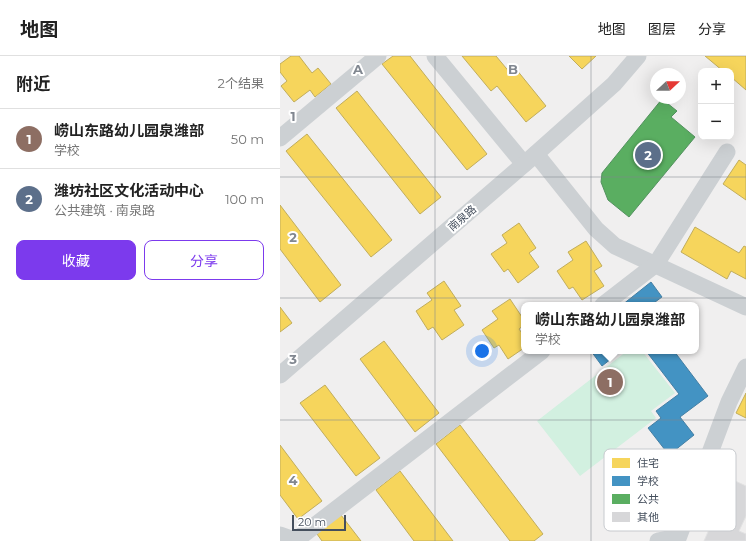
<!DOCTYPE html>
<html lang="zh">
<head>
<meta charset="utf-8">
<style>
  body { margin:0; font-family:Montserrat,"Noto Sans SC",sans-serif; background:#f6f6f6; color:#222 }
  .controls { position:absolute; right:12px; top:12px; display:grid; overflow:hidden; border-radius:8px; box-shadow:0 4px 16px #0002 }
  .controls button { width:36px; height:36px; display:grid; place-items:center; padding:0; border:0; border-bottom:1px solid #e0e0e0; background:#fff; color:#222; font:20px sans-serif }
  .compass { position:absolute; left:370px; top:12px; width:36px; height:36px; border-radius:50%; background:#fff; box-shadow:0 4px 16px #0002; rotate:68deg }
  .scale { position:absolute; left:12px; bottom:10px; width:54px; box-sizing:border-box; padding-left:4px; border:2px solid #454f5d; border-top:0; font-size:11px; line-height:14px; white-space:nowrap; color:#454f5d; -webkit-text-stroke:3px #fff; paint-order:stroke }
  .you { position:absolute; left:202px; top:295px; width:14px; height:14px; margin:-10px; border:3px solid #fff; border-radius:50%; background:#1a73e8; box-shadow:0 0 0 6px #1a73e833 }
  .badge { display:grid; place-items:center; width:26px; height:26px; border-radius:50%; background:#7c3aed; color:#fff; font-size:13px; font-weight:700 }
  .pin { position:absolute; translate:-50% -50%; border:2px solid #fff; box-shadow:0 1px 4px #0006 }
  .popup { position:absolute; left:241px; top:246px; width:178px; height:52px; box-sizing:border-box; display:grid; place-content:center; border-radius:8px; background:#fff; filter:drop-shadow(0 1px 3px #0005); font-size:13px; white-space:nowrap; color:#767676 }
  .popup b { font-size:15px; color:#222 }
  .popup::after { content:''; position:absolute; left:50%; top:100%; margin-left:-8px; border:8px solid transparent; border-top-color:#fff }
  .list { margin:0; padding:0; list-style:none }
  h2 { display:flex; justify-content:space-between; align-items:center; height:52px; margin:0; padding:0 16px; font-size:17px }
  h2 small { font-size:13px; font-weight:400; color:#767676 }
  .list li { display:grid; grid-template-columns:26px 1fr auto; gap:12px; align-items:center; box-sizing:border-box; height:60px; padding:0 16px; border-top:1px solid #e0e0e0 }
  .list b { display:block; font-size:15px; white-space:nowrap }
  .list p { margin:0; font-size:13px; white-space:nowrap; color:#767676 }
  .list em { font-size:13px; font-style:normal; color:#767676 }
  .actions { display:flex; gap:8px; padding:12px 16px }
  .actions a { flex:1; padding:9px 0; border:1px solid #7c3aed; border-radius:8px; text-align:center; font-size:14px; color:#7c3aed }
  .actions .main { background:#7c3aed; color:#fff }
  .map { position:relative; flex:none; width:466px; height:485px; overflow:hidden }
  header { display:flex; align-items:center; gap:24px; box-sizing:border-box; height:56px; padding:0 20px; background:#fff; border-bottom:1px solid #e0e0e0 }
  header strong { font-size:19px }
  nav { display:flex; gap:22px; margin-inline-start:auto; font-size:14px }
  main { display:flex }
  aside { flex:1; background:#fff }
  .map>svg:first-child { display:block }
  .green { fill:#d2f0e0 }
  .homes { fill:#f6d55c; stroke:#c1ad5c }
  .schools { fill:#4393c3; stroke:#447fa4 }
  .public { fill:#5aae61; stroke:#549260 }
  .building { fill:#d7d7d9; stroke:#e1e1e2 }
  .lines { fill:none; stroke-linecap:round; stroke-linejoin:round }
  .minor { stroke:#ccd0d3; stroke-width:17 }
  .grid { fill:none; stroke:#818790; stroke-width:1; stroke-opacity:0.55 }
  .labels { text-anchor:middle; stroke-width:4; stroke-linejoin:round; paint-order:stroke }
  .street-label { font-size:11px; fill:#454f5d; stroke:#fff }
  .key { fill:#fff; stroke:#c7cace; stroke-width:1 }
  .key-label { font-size:11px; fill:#454f5d }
  .grid-label { font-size:13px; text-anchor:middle; font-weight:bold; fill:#818790; stroke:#fff; stroke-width:4; stroke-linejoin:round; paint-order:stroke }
</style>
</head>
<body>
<header>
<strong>地图</strong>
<nav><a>地图</a><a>图层</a><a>分享</a></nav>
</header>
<main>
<aside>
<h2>附近<small>2个结果</small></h2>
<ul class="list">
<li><span class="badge" style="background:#8d6e63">1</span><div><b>崂山东路幼儿园泉潍部</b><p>学校</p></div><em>50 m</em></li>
<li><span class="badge" style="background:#5c6f8a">2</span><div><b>潍坊社区文化活动中心</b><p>公共建筑 · 南泉路</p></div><em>100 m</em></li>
</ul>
<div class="actions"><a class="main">收藏</a><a>分享</a></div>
</aside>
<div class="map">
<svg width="466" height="485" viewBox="0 0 466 485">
  <rect width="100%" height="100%" fill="#f0efef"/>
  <polygon class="green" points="347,295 362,295 395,337 371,355 376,362 300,420 257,365"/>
  <g class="homes">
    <polygon points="11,0 19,0 32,17 38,12 51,28 35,41 30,34 14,46 1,30 7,25 0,16 0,8"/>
    <polygon points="113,0 130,0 207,98 187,114 102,8"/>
    <polygon points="182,0 216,0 231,18 236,13 266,50 246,66 217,30 211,35"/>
    <polygon points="289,0 316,0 302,13"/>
    <polygon points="425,0 466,0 466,34 451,21 451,15 443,15"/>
    <polygon points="77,35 161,141 140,158 56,52"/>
    <polygon points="27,78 112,184 91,201 6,95"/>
    <polygon points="459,104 466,109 466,144 443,128"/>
    <polygon points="0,149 61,229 40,246 0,193"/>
    <polygon points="239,167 256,192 249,197 259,211 238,227 228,213 224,216 211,198 227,187 222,179"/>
    <polygon points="415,171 459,197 464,190 466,191 466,223 451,215 447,223 401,196"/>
    <polygon points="306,185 322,210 314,215 324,230 302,244 293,231 289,233 277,215 293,204 288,196"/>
    <polygon points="164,225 181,250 174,254 184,269 162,284 153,271 148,274 136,255 152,244 147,237"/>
    <polygon points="230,243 244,264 244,269 239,273 244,280 244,292 228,303 219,289 214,292 202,274 218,263 212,255"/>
    <polygon points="0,251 12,267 0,276"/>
    <polygon points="104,285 159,357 135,376 80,303"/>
    <polygon points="45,329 100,402 76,420 20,347"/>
    <polygon points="466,337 466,362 456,357"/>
    <polygon points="180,369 263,478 254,485 230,485 156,388"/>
    <polygon points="0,389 42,445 18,463 0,439"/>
    <polygon points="120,415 173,485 134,485 96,434"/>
    <polygon points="61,459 81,485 42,485 37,478"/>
  </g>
  <g class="schools">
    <polygon points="371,226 382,241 371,249 342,249"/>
    <polygon points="311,295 341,295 322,310"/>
    <polygon points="366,295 394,295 428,340 400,361 414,379 389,399 368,372 381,362 376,355 399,338"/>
    <polygon points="376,421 393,443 392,450 376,463 360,462 346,444"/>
  </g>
  <polygon class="public" points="382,43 397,55 391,61 415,81 349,161 328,144 321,126 322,117"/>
  <polygon class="building" points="451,423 466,430 466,460 459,475 466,478 466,485 424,485"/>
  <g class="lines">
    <g class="minor">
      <polyline points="155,0 244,108"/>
      <polyline points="0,82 98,0"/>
      <polyline points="256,98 316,173 335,190 466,251"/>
      <polyline points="323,249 376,208 447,96"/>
      <polyline points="0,319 250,103 334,28 358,0"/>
      <polyline points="0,479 17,485"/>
      <polyline points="16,484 262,295"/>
      <polyline points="378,485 397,481"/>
      <polyline points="397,485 449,346 466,311"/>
    </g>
  </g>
  <path class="grid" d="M155 0V485M311 0V485M0 121H466M0 242H466M0 364H466"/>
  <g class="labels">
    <g class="street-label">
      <text transform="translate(182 162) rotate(-41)" y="4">南泉路</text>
    </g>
  </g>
  <rect x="324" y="393" width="132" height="82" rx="6" class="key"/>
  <rect x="332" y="402" width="18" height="10" fill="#f6d55c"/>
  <rect x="332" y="420" width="18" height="10" fill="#4393c3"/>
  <rect x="332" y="438" width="18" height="10" fill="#5aae61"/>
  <rect x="332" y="456" width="18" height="10" fill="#d7d7d9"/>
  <g class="key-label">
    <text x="357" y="411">住宅</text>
    <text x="357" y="429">学校</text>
    <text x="357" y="447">公共</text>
    <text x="357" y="465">其他</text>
  </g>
  <g class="grid-label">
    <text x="78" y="18">A</text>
    <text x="233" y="18">B</text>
    <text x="13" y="65">1</text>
    <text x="13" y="186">2</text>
    <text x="13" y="308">3</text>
    <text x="13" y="429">4</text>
  </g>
</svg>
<div class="controls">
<button>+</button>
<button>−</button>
</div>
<svg class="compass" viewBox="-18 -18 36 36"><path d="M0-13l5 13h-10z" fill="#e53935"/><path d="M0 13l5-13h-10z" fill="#767676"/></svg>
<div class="scale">20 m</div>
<div class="you"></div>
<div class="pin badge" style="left:330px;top:326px;background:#8d6e63">1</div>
<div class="popup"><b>崂山东路幼儿园泉潍部</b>学校</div>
<div class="pin badge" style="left:368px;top:99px;background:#5c6f8a">2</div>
</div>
</main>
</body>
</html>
